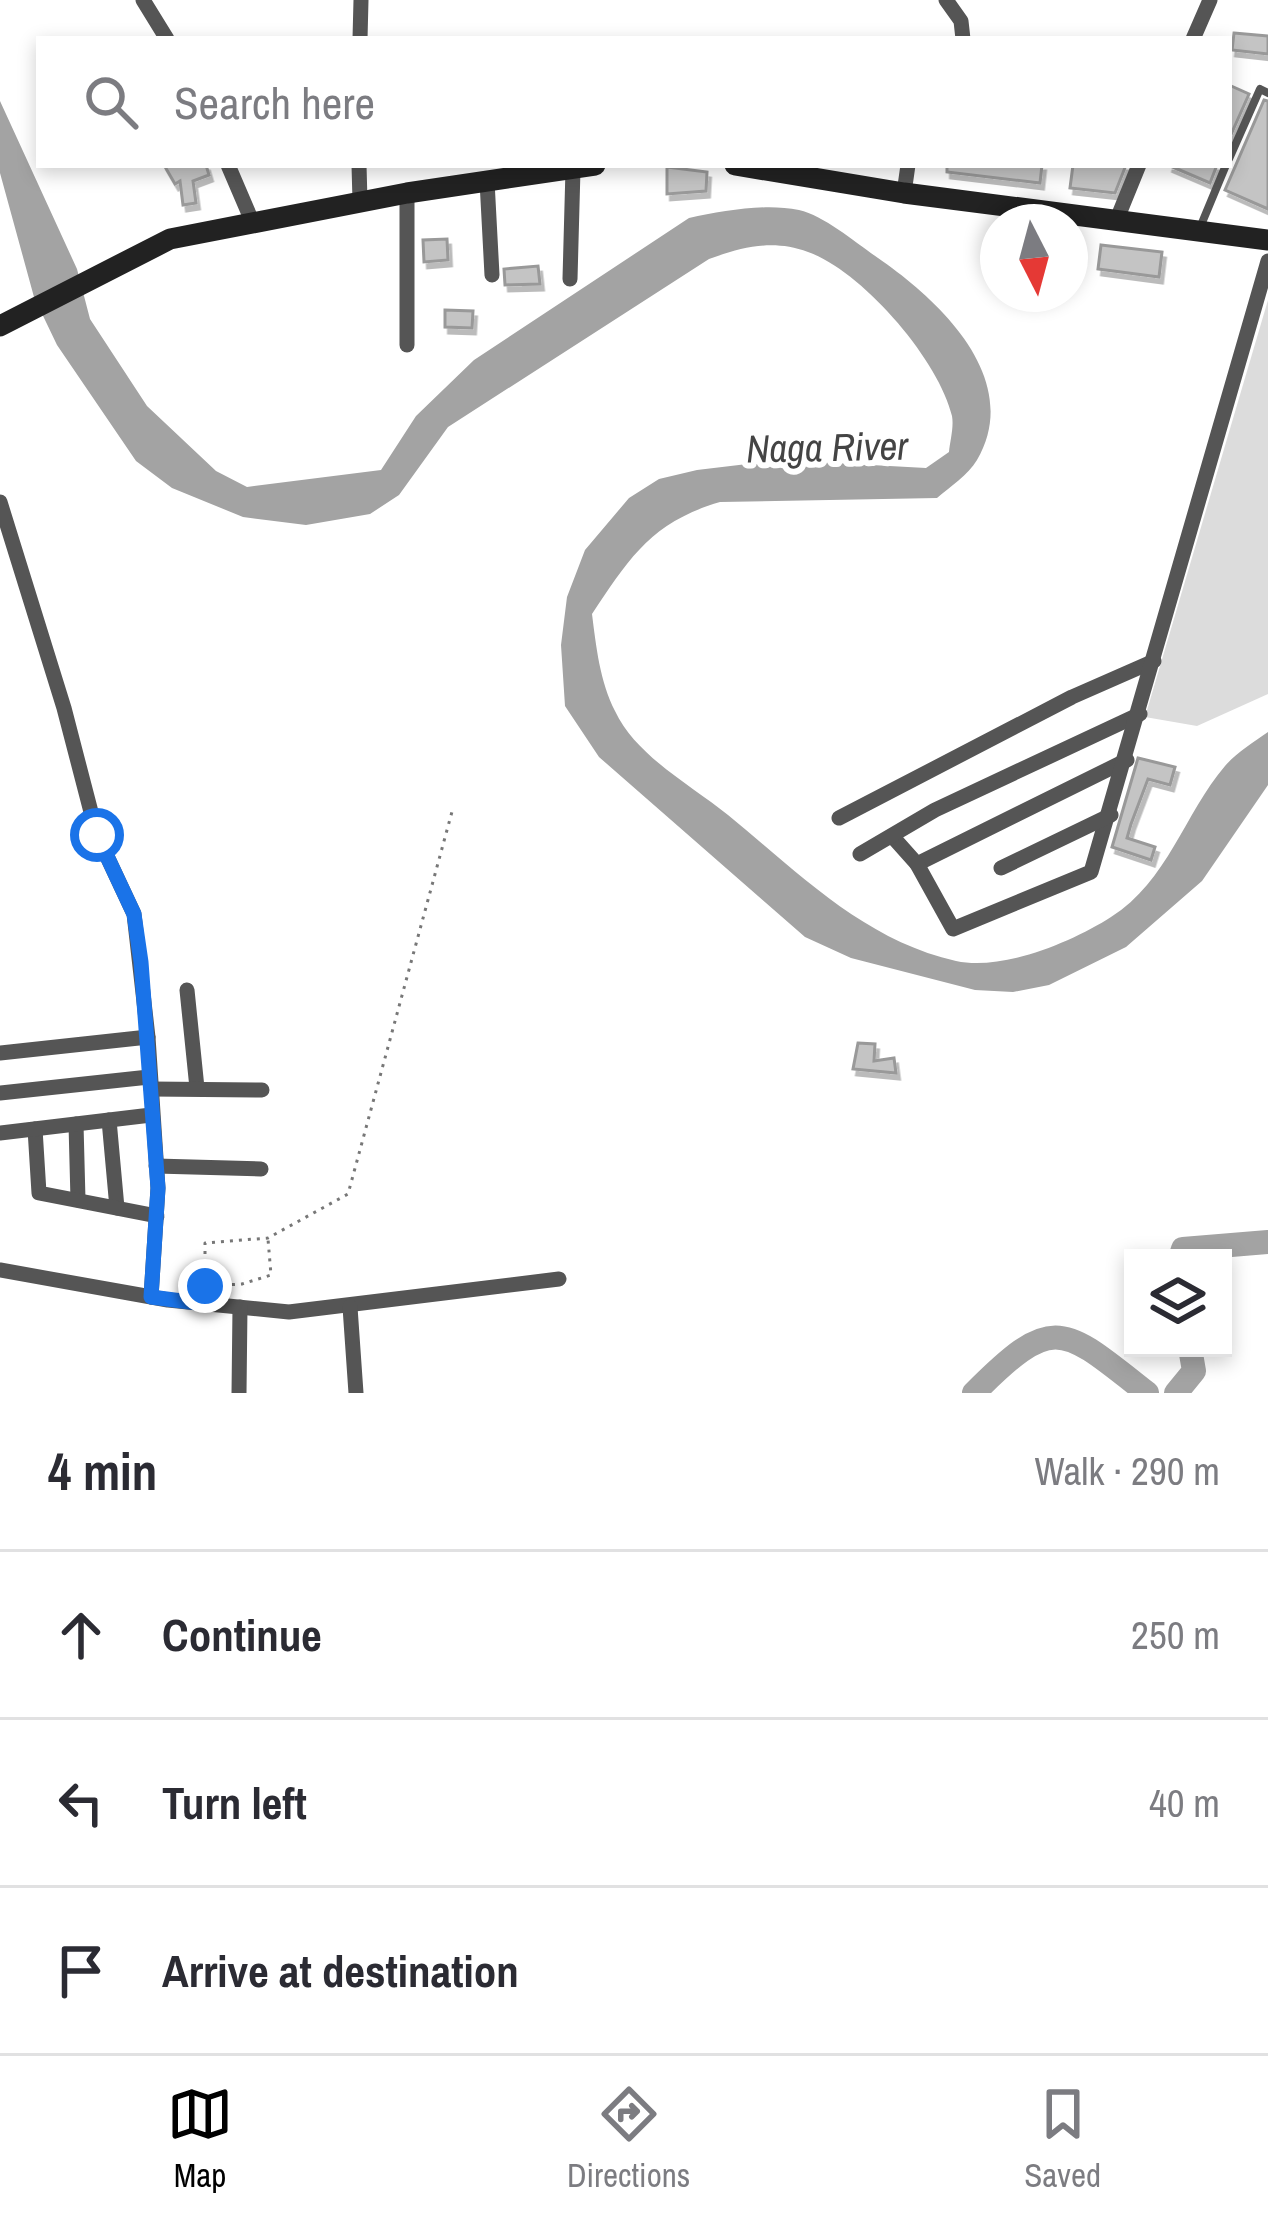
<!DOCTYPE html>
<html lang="en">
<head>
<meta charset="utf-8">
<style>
  body { margin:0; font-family:"Archivo Narrow",sans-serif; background:#f2f2f3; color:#2b2b33 }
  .controls { position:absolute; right:36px; bottom:36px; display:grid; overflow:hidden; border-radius:0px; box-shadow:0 6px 18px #0003 }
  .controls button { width:108px; height:108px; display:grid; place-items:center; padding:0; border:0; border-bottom:3px solid #e1e1e2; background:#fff; color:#2b2b33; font:60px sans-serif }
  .compass { position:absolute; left:980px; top:204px; width:108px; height:108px; border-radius:50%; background:#fff; box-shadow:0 6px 18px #0003; rotate:174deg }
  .stop { position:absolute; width:36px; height:36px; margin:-27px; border:9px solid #1a73e8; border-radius:50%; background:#fff }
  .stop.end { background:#1a73e8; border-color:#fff; box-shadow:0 3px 12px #0008 }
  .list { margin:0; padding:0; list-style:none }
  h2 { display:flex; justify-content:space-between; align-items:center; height:156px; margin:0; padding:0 48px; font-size:51px }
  h2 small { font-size:39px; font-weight:400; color:#7c7c81 }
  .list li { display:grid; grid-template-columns:78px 1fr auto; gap:36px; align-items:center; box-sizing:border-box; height:168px; padding:0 48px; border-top:3px solid #e1e1e2 }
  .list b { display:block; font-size:45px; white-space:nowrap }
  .list em { font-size:39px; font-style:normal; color:#7c7c81 }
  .icon { flex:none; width:66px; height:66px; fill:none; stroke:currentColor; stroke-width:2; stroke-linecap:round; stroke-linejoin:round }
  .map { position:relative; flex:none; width:1268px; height:1393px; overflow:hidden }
  .search { position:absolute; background:#fff; box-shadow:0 6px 18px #0003; left:36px; right:36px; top:36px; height:132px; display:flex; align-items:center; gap:30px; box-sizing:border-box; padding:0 42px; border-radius:0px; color:#7c7c81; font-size:45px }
  .sheet { height:660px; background:#fff }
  nav { display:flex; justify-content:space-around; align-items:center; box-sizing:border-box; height:168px; border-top:3px solid #e1e1e2; background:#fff; font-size:33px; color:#7c7c81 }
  nav a { display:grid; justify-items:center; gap:6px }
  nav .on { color:#000 }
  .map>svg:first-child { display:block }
  .green { fill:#dcdcdc }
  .water { fill:#a3a3a3 }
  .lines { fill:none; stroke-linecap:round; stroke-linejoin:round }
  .river { stroke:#a3a3a3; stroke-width:24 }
  .building { fill:#c4c4c4; stroke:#999; stroke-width:3; filter:url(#shadow) }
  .path { stroke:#777; stroke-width:3; stroke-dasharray:3 6; stroke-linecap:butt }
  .service { stroke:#555; stroke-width:8 }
  .minor { stroke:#555; stroke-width:15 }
  .secondary { stroke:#222; stroke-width:21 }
  .route { stroke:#1a73e8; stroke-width:15 }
  .labels { text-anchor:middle; stroke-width:12; stroke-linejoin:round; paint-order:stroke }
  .water-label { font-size:39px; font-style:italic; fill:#444; stroke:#fff }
</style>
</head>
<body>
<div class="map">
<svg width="1268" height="1393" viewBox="0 0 1268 1393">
  <defs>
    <filter id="shadow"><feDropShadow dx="3.5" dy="6" stdDeviation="0" flood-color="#0004"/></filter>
  </defs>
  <rect width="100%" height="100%" fill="#fff"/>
  <polygon class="green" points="1268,300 1268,694 1197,726 1145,717"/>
  <path class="water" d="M0 101 77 269 90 319 147 406 216 471 247 487 381 470 416 416 474 360 689 218C723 211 764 203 799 210 825 216 856 243 878 258 939 300 1024 379 977 460 968 475 950 487 937 498L720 502C652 522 630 557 592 614 596 646 600 682 615 711 636 756 691 785 728 815 798 872 863 940 956 961 1003 971 1072 942 1111 917 1168 881 1184 814 1225 766 1236 753 1254 742 1268 732V785L1202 881 1126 947 1049 985 1013 992 975 990 851 958 805 937 599 757 565 706 561 645 567 597 585 550 629 498 659 479 697 470 780 460 926 468 949 452C950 441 954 427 952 416 939 360 862 271 808 252 773 239 742 247 709 259L448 427 399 495 370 514 306 525 243 517 172 488 136 461 57 345 34 297 0 173Z"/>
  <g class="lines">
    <g class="river">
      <polyline points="1180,1258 1183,1249 1268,1242"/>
      <path d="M974 1393C1054 1313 1061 1325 1147 1393"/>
      <polyline points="1176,1393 1194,1371 1190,1348"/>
    </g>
  </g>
  <g class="building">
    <polygon points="1234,33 1268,36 1268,54 1232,50"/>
    <polygon points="1229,85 1249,94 1229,139"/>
    <polygon points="1264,100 1268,101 1268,209 1225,190"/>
    <polygon points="164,165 206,165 209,175 193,181 196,203 183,205 180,181 175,184"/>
    <polygon points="947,165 1042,165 1040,183 947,172"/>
    <polygon points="1073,165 1126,165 1115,193 1070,188"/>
    <polygon points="1168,165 1217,165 1210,183"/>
    <polygon points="667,167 707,172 706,191 667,194"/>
    <polygon points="447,239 448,260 424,262 423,240"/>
    <polygon points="1101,245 1162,252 1159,277 1098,269"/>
    <polygon points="538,266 540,284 505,285 504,269"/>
    <polygon points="445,310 473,311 472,328 445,327"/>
    <polygon points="1138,758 1175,767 1170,785 1148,779 1131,824 1127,838 1155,847 1151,860 1112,847"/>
    <polygon points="858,1043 875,1044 874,1061 894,1058 896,1073 853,1069"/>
  </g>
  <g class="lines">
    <g class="path">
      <polyline points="205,1286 242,1284 271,1275 268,1239"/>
      <polyline points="205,1290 205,1243 268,1238 348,1194 453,808"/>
    </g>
    <g class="service">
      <polyline points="1229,159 1260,89 1268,93"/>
      <polyline points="1199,230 1226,165"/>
    </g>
    <g class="minor">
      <polyline points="143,0 167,39"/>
      <polyline points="946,0 961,21 963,39"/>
      <polyline points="360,39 361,0"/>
      <polyline points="1193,39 1210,0"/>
      <polyline points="228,165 252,221"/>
      <polyline points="359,165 360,201"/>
      <polyline points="487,181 492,275"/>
      <polyline points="407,193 407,345"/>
      <polyline points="904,193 908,165"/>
      <polyline points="1117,219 1139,165"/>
      <polyline points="570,279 573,169"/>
      <polyline points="0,502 64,708 97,835 134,914 148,1037"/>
      <polyline points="839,818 1072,697 1154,661"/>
      <polyline points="892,836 917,864 1127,760"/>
      <polyline points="860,854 935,810 1140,714"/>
      <polyline points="917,864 953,929 1091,872 1268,261"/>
      <polyline points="1001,868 1111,815"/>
      <polyline points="187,990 197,1088"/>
      <polyline points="0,1053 148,1037 158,1188 151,1297"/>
      <polyline points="151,1089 262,1090"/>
      <polyline points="0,1093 149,1077"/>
      <polyline points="109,1120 117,1208"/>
      <polyline points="76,1124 78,1200"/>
      <polyline points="35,1129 39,1193 157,1216"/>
      <polyline points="0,1133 151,1115"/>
      <polyline points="156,1166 261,1169"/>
      <polyline points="0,1270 168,1300 289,1312 559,1279"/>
      <polyline points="350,1307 356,1393"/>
      <polyline points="239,1393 240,1307"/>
    </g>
    <g class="secondary">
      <polyline points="735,165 904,193 1268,240"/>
      <polyline points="0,326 170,239 407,193 595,165"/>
    </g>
  </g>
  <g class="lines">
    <polyline class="route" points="97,835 134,914 141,962 158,1188 151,1297 205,1304 205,1286"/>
  </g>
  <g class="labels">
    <g class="water-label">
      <text transform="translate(827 447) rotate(-1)" y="14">Naga River</text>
    </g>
  </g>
</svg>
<div class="controls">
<button><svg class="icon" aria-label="layers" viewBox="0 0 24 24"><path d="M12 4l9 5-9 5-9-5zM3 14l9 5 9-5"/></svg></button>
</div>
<svg class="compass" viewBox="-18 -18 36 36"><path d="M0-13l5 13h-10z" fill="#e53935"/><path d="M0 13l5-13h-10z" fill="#7c7c81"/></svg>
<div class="stop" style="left:97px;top:835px"></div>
<div class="stop end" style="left:205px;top:1286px"></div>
<div class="search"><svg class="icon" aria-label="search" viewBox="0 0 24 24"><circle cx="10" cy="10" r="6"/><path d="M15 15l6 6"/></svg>Search here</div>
</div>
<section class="sheet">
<h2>4 min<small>Walk · 290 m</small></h2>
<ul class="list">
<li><svg class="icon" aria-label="ahead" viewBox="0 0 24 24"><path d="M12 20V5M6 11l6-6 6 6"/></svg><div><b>Continue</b></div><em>250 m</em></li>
<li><svg class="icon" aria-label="left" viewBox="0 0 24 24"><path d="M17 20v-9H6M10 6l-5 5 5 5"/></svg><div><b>Turn left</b></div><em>40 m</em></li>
<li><svg class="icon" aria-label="arrive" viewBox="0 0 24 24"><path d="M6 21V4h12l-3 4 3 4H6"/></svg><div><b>Arrive at destination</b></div></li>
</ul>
</section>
<nav>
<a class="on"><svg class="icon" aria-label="map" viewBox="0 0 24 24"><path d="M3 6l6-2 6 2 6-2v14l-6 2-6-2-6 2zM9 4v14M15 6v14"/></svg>Map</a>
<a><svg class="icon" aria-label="directions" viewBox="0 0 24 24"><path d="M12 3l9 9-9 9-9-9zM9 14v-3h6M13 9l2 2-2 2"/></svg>Directions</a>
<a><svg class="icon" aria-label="saved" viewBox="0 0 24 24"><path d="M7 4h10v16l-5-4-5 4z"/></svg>Saved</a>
</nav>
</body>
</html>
